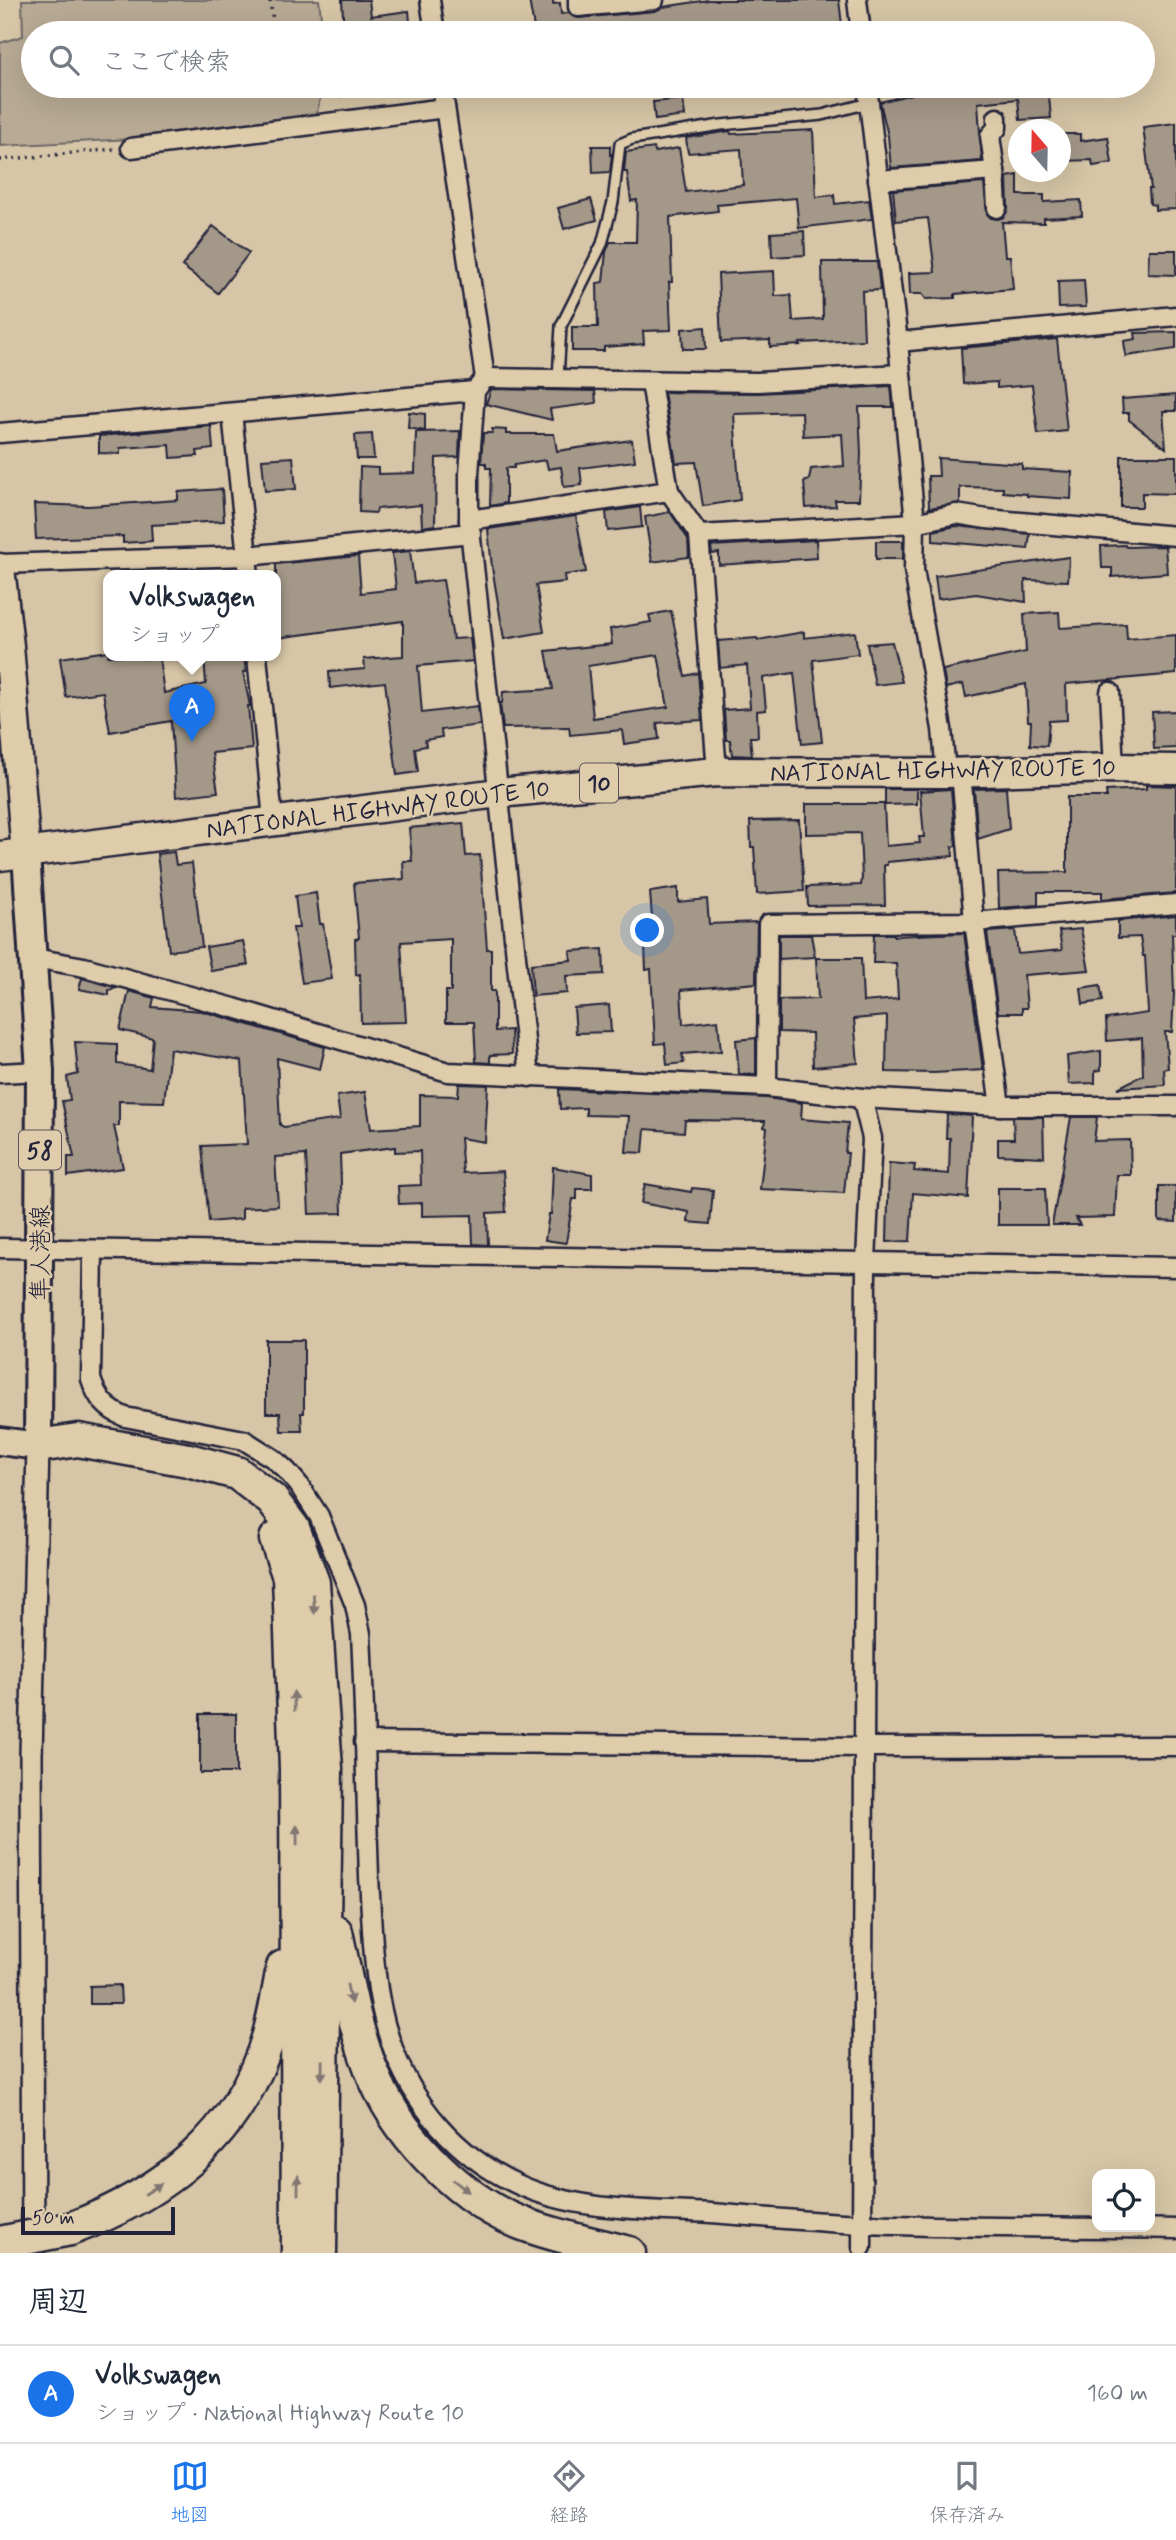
<!DOCTYPE html>
<html lang="ja">
<head>
<meta charset="utf-8">
<style>
  body { margin:0; font-family:Mynerve,"Klee One",sans-serif; background:#f2f2f3; color:#1f2937 }
  .controls { position:absolute; right:21px; bottom:21px; display:grid; overflow:hidden; border-radius:14px; box-shadow:0 7px 28px #0002 }
  .controls button { width:63px; height:63px; display:grid; place-items:center; padding:0; border:0; border-bottom:2px solid #e0e1e3; background:#fff; color:#1f2937; font:35px sans-serif }
  .compass { position:absolute; left:1008px; top:119px; width:63px; height:63px; border-radius:50%; background:#fff; box-shadow:0 7px 28px #0002; rotate:340deg }
  .scale { position:absolute; left:21px; bottom:18px; width:154px; box-sizing:border-box; padding-left:7px; border:4px solid #22223b; border-top:0; font-size:19px; line-height:24px; white-space:nowrap; color:#22223b; -webkit-text-stroke:5px #deccaa; paint-order:stroke }
  .you { position:absolute; left:648px; top:931px; width:24px; height:24px; margin:-18px; border:5px solid #fff; border-radius:50%; background:#1a73e8; box-shadow:0 0 0 10px #1a73e833 }
  .badge { display:grid; place-items:center; width:46px; height:46px; border-radius:50%; background:#1a73e8; color:#fff; font-size:23px; font-weight:700 }
  .pin { position:absolute; translate:-50% -58px; filter:drop-shadow(0 2px 4px #0008) }
  .pin::after { content:''; position:absolute; top:37px; width:24px; height:21px; background:inherit; clip-path:polygon(0 0,100% 0,50% 100%) }
  .popup { position:absolute; left:103px; top:570px; width:178px; height:91px; box-sizing:border-box; display:grid; place-content:center; border-radius:14px; background:#fff; filter:drop-shadow(0 2px 5px #0005); font-size:23px; white-space:nowrap; color:#747a83 }
  .popup b { font-size:26px; color:#1f2937 }
  .popup::after { content:''; position:absolute; left:50%; top:100%; margin-left:-14px; border:14px solid transparent; border-top-color:#fff }
  .list { margin:0; padding:0; list-style:none }
  h2 { display:flex; justify-content:space-between; align-items:center; height:91px; margin:0; padding:0 28px; font-size:30px }
  h2 small { font-size:23px; font-weight:400; color:#747a83 }
  .list li { display:grid; grid-template-columns:46px 1fr auto; gap:21px; align-items:center; box-sizing:border-box; height:98px; padding:0 28px; border-top:2px solid #e0e1e3 }
  .list b { display:block; font-size:26px; white-space:nowrap }
  .list p { margin:0; font-size:23px; white-space:nowrap; color:#747a83 }
  .list em { font-size:23px; font-style:normal; color:#747a83 }
  .icon { flex:none; width:38px; height:38px; fill:none; stroke:currentColor; stroke-width:2; stroke-linecap:round; stroke-linejoin:round }
  .map { position:relative; flex:none; width:1176px; height:2253px; overflow:hidden }
  .search { position:absolute; background:#fff; box-shadow:0 7px 28px #0002; left:21px; right:21px; top:21px; height:77px; display:flex; align-items:center; gap:18px; box-sizing:border-box; padding:0 24px; border-radius:38px; color:#747a83; font-size:26px }
  .sheet { height:189px; background:#fff }
  nav { display:flex; justify-content:space-around; align-items:center; box-sizing:border-box; height:98px; border-top:2px solid #e0e1e3; background:#fff; font-size:19px; color:#747a83 }
  nav a { display:grid; justify-items:center; gap:4px }
  nav .on { color:#1a73e8 }
  .map>svg:first-child { display:block }
  .green { fill:#b8aa94; stroke:#6d6668; stroke-width:2 }
  .building { fill:#a49888; stroke:#22223b; stroke-width:2; fill-rule:evenodd }
  .lines { fill:none; stroke-linecap:round; stroke-linejoin:round }
  .service-casing { stroke:#22223b; stroke-width:14 }
  .minor-casing { stroke:#22223b; stroke-width:23 }
  .tertiary-casing { stroke:#22223b; stroke-width:26 }
  .primary-casing { stroke:#22223b; stroke-width:32 }
  .trunk-casing { stroke:#22223b; stroke-width:33 }
  .motorway-casing { stroke:#22223b; stroke-width:37 }
  .path { stroke:#22223b; stroke-width:3.5; stroke-dasharray:2 5; stroke-linecap:butt }
  .service { stroke:#deccaa; stroke-width:9 }
  .minor { stroke:#deccaa; stroke-width:18 }
  .tertiary { stroke:#deccaa; stroke-width:21 }
  .primary { stroke:#deccaa; stroke-width:26 }
  .trunk { stroke:#deccaa; stroke-width:28 }
  .motorway { stroke:#deccaa; stroke-width:32 }
  .motorway-bridge-casing { stroke:#22223b; stroke-width:37; stroke-linecap:butt }
  .motorway-bridge { stroke:#deccaa; stroke-width:32 }
  .oneway { fill:#807772 }
  .labels { text-anchor:middle; stroke-width:5; stroke-linejoin:round; paint-order:stroke }
  .shield { fill:#deccaa; stroke:#5a555c; stroke-width:2 }
  .shield-label { font-size:23px; font-weight:bold; fill:#22223b }
  .street-label { font-size:24px; fill:#22223b; stroke:#deccaa }
</style>
</head>
<body>
<div class="map">
<svg width="1176" height="2253" viewBox="0 0 1176 2253">
  <rect width="100%" height="100%" fill="#d6c5a6"/>
  <filter id="ink" filterUnits="userSpaceOnUse"><feTurbulence type="fractalNoise" baseFrequency=".0143" numOctaves="2"/><feDisplacementMap in="SourceGraphic" scale="14" xChannelSelector="R" yChannelSelector="G"/><feConvolveMatrix kernelMatrix="1 2 1 2 8 2 1 2 1" color-interpolation-filters="sRGB"/></filter>
  <g filter="url(#ink)">
    <polygon class="green" points="22,0 319,0 323,33 33,33 33,86 323,86 316,117 227,134 0,146 0,43 23,36"/>
    <g class="building">
      <polygon points="342,0 369,0 371,16 409,11 411,33 344,33"/>
      <polygon points="529,0 553,0 553,4 560,3 561,14 569,13 579,18 655,11 663,7 708,0 839,0 843,33 727,33 727,23 677,30 676,23 582,33 535,33"/>
      <polygon points="992,86 1048,86 1051,118 1020,120 1018,99 978,103 982,161 891,168 888,136 880,102 916,93"/>
      <polygon points="683,99 685,116 655,120 653,102"/>
      <polygon points="1176,123 1176,209 1155,210 1155,205 1150,204 1149,189 1151,189 1143,127"/>
      <polygon points="813,130 816,197 834,195 835,204 869,200 872,219 799,228 796,198 717,205 718,211 670,217 672,282 669,282 671,330 643,331 644,344 604,347 604,351 572,351 572,327 598,327 597,283 603,282 606,252 610,242 636,242 637,200 631,201 627,172 624,172 626,152 654,148 655,152 679,148 686,192 743,185 741,149 688,153 686,138 730,131 731,134"/>
      <polygon points="1062,134 1080,134 1080,141 1108,137 1112,163 1093,166 1092,160 1062,161"/>
      <polygon points="592,146 610,146 610,155 612,154 610,172 593,173"/>
      <polygon points="1018,175 1018,195 1044,195 1044,202 1081,200 1082,216 1044,218 1044,223 1002,222 1005,256 1010,256 1013,289 955,294 955,298 926,299 922,294 910,294 909,273 935,272 928,218 896,221 893,190 984,183 987,214 991,218 998,219 1004,217 1008,208 1007,177"/>
      <polygon points="591,199 597,220 564,229 558,208"/>
      <polygon points="213,226 249,253 218,293 182,266"/>
      <polygon points="804,231 805,255 772,257 771,233"/>
      <polygon points="1149,250 1176,250 1176,275 1148,274"/>
      <polygon points="822,262 877,262 880,290 862,291 864,340 800,343 801,345 770,347 770,340 721,342 718,274 774,271 775,296 791,295 793,321 823,319"/>
      <polygon points="1084,280 1086,307 1059,308 1058,281"/>
      <polygon points="705,327 706,349 683,349 682,329"/>
      <polygon points="1176,332 1176,349 1126,356 1124,341 1136,339 1135,333"/>
      <polygon points="1057,339 1067,431 1038,434 1032,385 997,388 997,382 963,384 961,348"/>
      <polygon points="891,386 893,407 859,407 861,454 859,500 835,500 836,506 806,508 804,482 809,480 811,469 844,466 842,434 803,436 802,412 734,414 740,500 703,506 696,462 676,463 664,392 758,393"/>
      <polygon points="491,389 595,391 596,403 550,409 552,420 486,404"/>
      <polygon points="1176,395 1176,411 1163,411 1166,448 1129,420 1129,413 1123,413 1122,399"/>
      <polygon points="409,412 425,414 425,431 408,428"/>
      <polygon points="211,426 213,449 197,451 198,456 171,458 170,445 120,448 120,454 99,453 99,436"/>
      <polygon points="492,429 506,430 506,434 554,434 557,451 632,440 635,461 580,468 582,485 564,487 561,467 548,469 546,460 514,465 514,468 506,468 506,503 490,506 491,468 486,468 486,463 481,463 483,433 492,433"/>
      <polygon points="460,431 459,457 436,458 435,525 422,527 421,505 377,509 376,513 359,512 360,467 378,468 378,474 415,473 416,432"/>
      <polygon points="372,434 374,459 357,459 355,435"/>
      <polygon points="1121,456 1176,456 1176,494 1142,493 1142,507 1121,507"/>
      <polygon points="293,457 296,489 265,491 262,459"/>
      <polygon points="938,458 1022,464 1022,469 1072,472 1071,499 1027,496 1027,494 1003,492 1003,488 960,487 960,503 929,508 928,476 939,476"/>
      <polygon points="222,489 224,521 151,525 152,541 123,543 123,536 36,539 34,504 89,506 178,500 178,492"/>
      <polygon points="640,507 642,527 608,531 606,512"/>
      <polygon points="670,512 688,539 689,557 652,562 645,517"/>
      <polygon points="576,516 586,572 564,575 565,582 536,585 544,632 504,639 492,567 488,529"/>
      <polygon points="956,526 1030,534 1028,549 933,541 933,531"/>
      <polygon points="816,540 817,558 719,565 719,553 712,554 711,546"/>
      <rect x="876" y="541" width="27" height="18"/>
      <polygon points="1125,545 1126,547 1165,546 1167,573 1112,577 1112,568 1102,568 1101,546"/>
      <polygon points="410,551 414,583 443,580 453,639 470,638 473,661 418,666 422,713 478,706 480,725 441,730 442,737 425,740 426,746 415,748 418,772 397,775 385,682 330,688 329,672 365,669 364,659 403,656 403,621 276,638 276,564 358,556 361,593 396,589 392,553"/>
      <polygon points="1069,557 1068,581 1025,580 1026,602 976,594 938,599 935,576"/>
      <path d="M671 611 685 676 698 673 702 720 657 723 659 739 624 744 622 730 570 735 569 727 503 728 500 703H502L503 692 553 689 546 651 612 644 610 629 651 622 649 615ZM658 655 668 707 593 718 588 666Z"/>
      <polygon points="1059,612 1060,628 1126,624 1127,639 1176,635 1176,674 1066,684 1067,720 1049,721 1047,746 1030,745 1031,721 1028,721 1026,684 966,697 963,684 946,688 943,670 1026,652 1024,614"/>
      <polygon points="804,632 804,638 855,632 858,654 813,660 822,742 802,744 794,673 763,678 766,710 757,711 758,737 750,737 752,756 732,755 730,740 726,740 724,710 750,708 747,665 720,668 718,641 757,638 758,640"/>
      <polygon points="892,642 902,682 875,685 867,644"/>
      <polygon points="108,651 108,656 141,656 141,659 159,657 164,693 206,684 204,656 244,656 246,672 243,672 250,706 248,706 252,749 212,753 218,792 176,797 171,721 110,732 103,692 66,697 60,658"/>
      <polygon points="1176,711 1176,748 1154,749 1152,712"/>
      <polygon points="1146,785 1176,786 1176,893 1102,899 1102,892 1038,892 1038,905 999,908 998,873 1067,872 1067,797 1107,797 1106,791 1146,789"/>
      <polygon points="1006,788 1009,829 978,839 974,789"/>
      <polygon points="885,789 917,789 917,804 885,805"/>
      <polygon points="951,789 956,846 952,847 953,856 887,862 887,865 884,865 885,905 808,906 807,887 861,885 862,878 860,833 806,834 806,804 884,804 886,846 920,843 919,837 924,837 920,791"/>
      <polygon points="799,820 804,891 757,894 754,847 751,847 750,821"/>
      <polygon points="463,823 466,856 480,855 487,949 491,949 491,991 495,991 495,1031 511,1030 512,1054 490,1055 490,1063 476,1062 474,1022 446,1022 446,991 451,991 451,939 401,942 406,1022 361,1023 360,974 356,975 355,939 359,938 354,883 404,879 403,861 412,861 409,828"/>
      <polygon points="174,852 176,865 192,863 202,947 169,951 157,854"/>
      <polygon points="678,888 678,902 707,899 709,924 757,922 756,983 681,990 683,1024 718,1020 721,1051 682,1054 684,1063 667,1065 665,1043 655,1044 651,969 646,970 645,945 654,944 650,892"/>
      <polygon points="316,893 320,924 323,924 332,979 302,983 293,928 299,928 295,896"/>
      <polygon points="1176,915 1176,934 1172,934 1174,994 1172,1032 1165,1032 1168,1068 1164,1069 1165,1085 1118,1088 1143,1075 1142,1038 1107,1041 1106,1019 1148,1013 1145,956 1143,956 1140,937 1118,938 1118,921"/>
      <polygon points="1081,929 1089,970 1024,975 1027,1008 1022,1008 1022,1013 998,1013 987,932 1015,930 1018,954 1062,950 1059,931"/>
      <polygon points="964,933 983,1070 934,1073 886,1072 887,1016 854,1019 858,1063 813,1067 812,1033 779,1032 779,1000 818,999 816,958 861,958 863,1002 898,999 896,963 873,963 874,934 894,934 894,936"/>
      <polygon points="779,935 811,935 815,957 779,959"/>
      <polygon points="243,941 248,965 211,971 206,947"/>
      <polygon points="603,949 604,974 566,976 567,993 533,996 531,964 571,960 570,951"/>
      <polygon points="82,978 117,988 109,990 109,995 79,989"/>
      <polygon points="1100,985 1103,1001 1083,1004 1081,988"/>
      <polygon points="129,991 154,998 152,1007 202,1011 325,1047 320,1069 277,1058 280,1125 284,1127 340,1119 337,1096 365,1092 371,1129 420,1126 420,1095 458,1096 459,1084 488,1085 485,1142 460,1138 463,1173 503,1171 506,1212 487,1213 488,1245 473,1244 472,1215 422,1216 422,1203 399,1204 398,1186 421,1185 420,1151 395,1152 395,1147 340,1154 342,1213 309,1214 306,1155 275,1157 278,1206 242,1208 242,1219 209,1222 202,1146 247,1144 242,1061 170,1049 164,1102 119,1101 119,1126 114,1126 123,1168 68,1176 68,1157 74,1157 62,1101 70,1100 67,1077 78,1074 75,1042 117,1044 117,1064 150,1069 153,1038 120,1030"/>
      <polygon points="609,1005 611,1032 576,1033 574,1008"/>
      <polygon points="756,1038 756,1075 739,1074 736,1040"/>
      <polygon points="1101,1051 1101,1070 1095,1071 1095,1083 1069,1084 1067,1056"/>
      <polygon points="559,1089 766,1098 802,1103 801,1119 848,1123 845,1153 848,1153 844,1193 760,1189 767,1128 764,1127 765,1121 685,1120 684,1132 645,1129 643,1153 626,1152 629,1116 586,1115 586,1108 560,1109"/>
      <polygon points="947,1114 972,1116 968,1198 913,1193 910,1241 887,1242 889,1163 915,1165 914,1171 949,1174 950,1138 946,1138"/>
      <polygon points="1013,1117 1043,1117 1044,1157 998,1155 998,1139 1014,1139"/>
      <polygon points="1071,1117 1097,1117 1094,1141 1130,1140 1131,1175 1117,1175 1115,1217 1076,1218 1080,1225 1052,1225"/>
      <polygon points="553,1167 592,1174 592,1189 577,1189 577,1199 573,1199 566,1243 545,1240 549,1214 551,1214"/>
      <polygon points="645,1184 691,1192 692,1188 713,1190 710,1224 688,1222 689,1212 641,1203"/>
      <polygon points="1159,1186 1176,1186 1176,1222 1159,1221"/>
      <polygon points="998,1188 1045,1188 1047,1225 998,1225"/>
      <polygon points="266,1340 304,1340 304,1413 301,1413 302,1431 281,1431 280,1413 266,1413"/>
      <rect x="200" y="1714" width="36" height="59"/>
      <polygon points="120,1985 121,2004 90,2004 90,1986"/>
    </g>
    <g class="lines">
      <defs>
        <polyline id="service" points="558,379 561,326 602,244 613,202 620,144 632,139 721,125 822,115 869,103"/>
        <g id="minor">
          <polyline points="430,0 435,33"/>
          <polyline points="578,0 578,7 654,0"/>
          <polyline points="857,0 861,33"/>
          <polyline points="442,86 485,378 475,391 469,474 469,520 529,1077"/>
          <polyline points="867,86 898,342 915,523 914,570 942,729 946,773"/>
          <polyline points="131,148 445,108"/>
          <polyline points="878,180 995,171"/>
          <polyline points="997,208 995,171 990,136 997,128 997,118"/>
          <polyline points="898,342 1176,316"/>
          <polyline points="485,378 757,382 900,374"/>
          <polyline points="651,382 669,491"/>
          <polyline points="232,413 249,576"/>
          <polyline points="0,433 475,391"/>
          <polyline points="469,520 669,491 699,535 915,523 956,514 987,519 1176,536"/>
          <polyline points="699,535 717,772"/>
          <polyline points="0,564 247,556 471,533"/>
          <polyline points="257,656 273,820"/>
          <polyline points="1110,692 1114,768"/>
          <polyline points="961,772 974,922 1000,1106"/>
          <polyline points="34,958 84,967 234,1008 448,1072 767,1087 862,1098 1000,1106 1176,1106"/>
          <polyline points="0,1073 40,1071"/>
          <polyline points="767,1087 768,924 974,922 1176,904"/>
          <polyline points="0,1248 1176,1267"/>
          <path d="M93 1250 91 1379C97 1398 106 1409 125 1417L244 1440 274 1459 287 1471 299 1485 319 1516 355 1605 361 1634C365 1714 366 1795 369 1876 372 1928 373 1991 390 2040 411 2103 456 2156 517 2184 577 2212 646 2209 711 2213 762 2217 813 2222 864 2224 968 2228 1072 2227 1176 2229"/>
          <polyline points="364,1742 866,1747 1176,1746"/>
          <polyline points="862,2247 866,1260 872,1138 862,1098"/>
        </g>
        <polyline id="tertiary" points="33,2253 31,1756 38,1446"/>
        <polyline id="primary" points="0,1441 38,1446 40,1071 26,854"/>
        <g id="trunk">
          <polyline points="0,568 9,646 26,854"/>
          <polyline points="0,856 499,793 717,772 946,773 1114,768 1176,769"/>
        </g>
        <g id="motorway">
          <polyline points="38,1446 78,1440 188,1460 237,1473 272,1500 293,1528 313,1583 326,1768 320,2253"/>
          <polyline points="276,1539 289,1577 296,1769 298,2253"/>
          <path d="M336 1932C347 1982 355 2034 376 2081 402 2140 464 2203 526 2225 559 2237 594 2244 629 2253"/>
          <path d="M70 2229C163 2194 240 2136 269 2035 275 2013 279 1990 283 1967"/>
        </g>
      </defs>
      <use href="#service" class="service-casing"/>
      <use href="#minor" class="minor-casing"/>
      <use href="#tertiary" class="tertiary-casing"/>
      <use href="#primary" class="primary-casing"/>
      <use href="#trunk" class="trunk-casing"/>
      <use href="#motorway" class="motorway-casing"/>
      <g class="path">
        <polyline points="270,1 275,33"/>
        <polyline points="340,96 409,92"/>
        <polyline points="0,160 115,149"/>
      </g>
      <use href="#service" class="service"/>
      <use href="#minor" class="minor"/>
      <use href="#tertiary" class="tertiary"/>
      <use href="#primary" class="primary"/>
      <use href="#trunk" class="trunk"/>
      <use href="#motorway" class="motorway"/>
      <defs>
        <polyline id="motorway-bridge" points="0,2243 70,2229"/>
      </defs>
      <use href="#motorway-bridge" class="motorway-bridge-casing"/>
      <use href="#motorway-bridge" class="motorway-bridge"/>
    </g>
    <defs><path id="oneway-solid" d="M-6-.8H1V-3.2L6.5 0L1 3.2V.8H-6Z" transform="scale(1.75)"/></defs>
    <g class="oneway">
      <use href="#oneway-solid" transform="translate(314 1604) rotate(86)"/>
      <use href="#oneway-solid" transform="translate(294 1701) rotate(-92)"/>
      <use href="#oneway-solid" transform="translate(297 1835) rotate(-91)"/>
      <use href="#oneway-solid" transform="translate(349 1994) rotate(78)"/>
      <use href="#oneway-solid" transform="translate(322 2070) rotate(91)"/>
      <use href="#oneway-solid" transform="translate(298 2185) rotate(-90)"/>
      <use href="#oneway-solid" transform="translate(461 2186) rotate(38)"/>
      <use href="#oneway-solid" transform="translate(153 2189) rotate(-33)"/>
    </g>
  </g>
  <g class="labels">
    <g class="shield">
      <rect x="580" y="763.5" width="38" height="39" rx="5"/>
      <rect x="19" y="1130.5" width="42" height="39" rx="5"/>
    </g>
    <g class="shield-label">
      <text x="599" y="791">10</text>
      <text x="40" y="1158">58</text>
    </g>
    <g class="street-label">
      <text transform="translate(943 770) rotate(-1)" y="8">NATIONAL HIGHWAY ROUTE 10</text>
      <text transform="translate(378 809) rotate(-7)" y="8">NATIONAL HIGHWAY ROUTE 10</text>
      <text transform="translate(40 1253) rotate(-90)" y="8">隼人港線</text>
    </g>
  </g>
</svg>
<div class="controls">
<button><svg class="icon" aria-label="locate" viewBox="0 0 24 24"><circle cx="12" cy="12" r="6"/><path d="M12 2v4M12 18v4M2 12h4M18 12h4"/></svg></button>
</div>
<svg class="compass" viewBox="-18 -18 36 36"><path d="M0-13l5 13h-10z" fill="#e53935"/><path d="M0 13l5-13h-10z" fill="#747a83"/></svg>
<div class="scale">50 m</div>
<div class="you"></div>
<div class="pin badge" style="left:192px;top:742px">A</div>
<div class="popup"><b>Volkswagen</b>ショップ</div>
<div class="search"><svg class="icon" aria-label="search" viewBox="0 0 24 24"><circle cx="10" cy="10" r="6"/><path d="M15 15l6 6"/></svg>ここで検索</div>
</div>
<section class="sheet">
<h2>周辺<small></small></h2>
<ul class="list">
<li><span class="badge">A</span><div><b>Volkswagen</b><p>ショップ · National Highway Route 10</p></div><em>160 m</em></li>
</ul>
</section>
<nav>
<a class="on"><svg class="icon" aria-label="map" viewBox="0 0 24 24"><path d="M3 6l6-2 6 2 6-2v14l-6 2-6-2-6 2zM9 4v14M15 6v14"/></svg>地図</a>
<a><svg class="icon" aria-label="directions" viewBox="0 0 24 24"><path d="M12 3l9 9-9 9-9-9zM9 14v-3h6M13 9l2 2-2 2"/></svg>経路</a>
<a><svg class="icon" aria-label="saved" viewBox="0 0 24 24"><path d="M7 4h10v16l-5-4-5 4z"/></svg>保存済み</a>
</nav>
</body>
</html>
